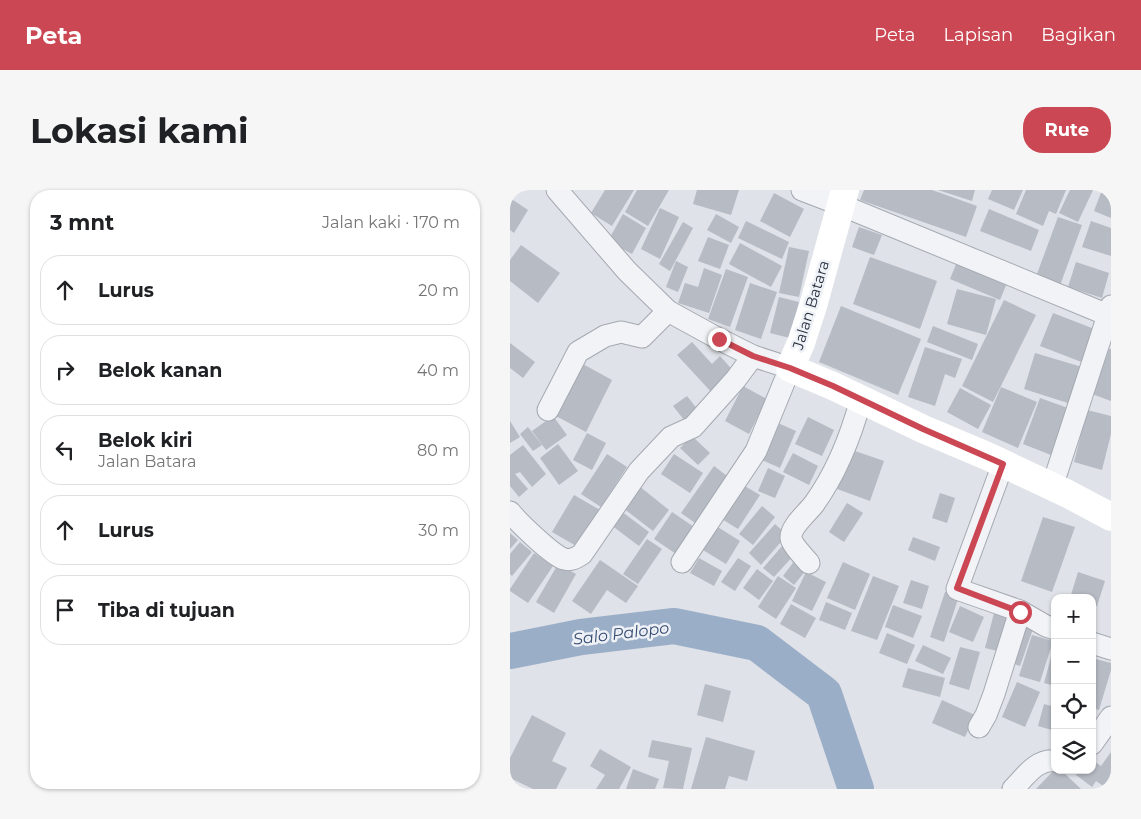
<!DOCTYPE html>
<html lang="id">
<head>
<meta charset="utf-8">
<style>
  body { margin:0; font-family:Montserrat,sans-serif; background:#f6f6f6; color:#202124 }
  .controls { position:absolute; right:15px; bottom:15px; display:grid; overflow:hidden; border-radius:10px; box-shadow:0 1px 4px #0004 }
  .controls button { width:45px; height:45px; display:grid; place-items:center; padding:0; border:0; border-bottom:1px solid #e0e0e0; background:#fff; color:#202124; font:25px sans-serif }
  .stop { position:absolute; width:15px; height:15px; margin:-11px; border:4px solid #ca4753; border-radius:50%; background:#fff }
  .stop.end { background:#ca4753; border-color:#fff; box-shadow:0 1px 5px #0008 }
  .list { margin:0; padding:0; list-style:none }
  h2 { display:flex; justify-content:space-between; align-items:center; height:65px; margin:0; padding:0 20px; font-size:21px }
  h2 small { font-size:16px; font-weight:400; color:#757577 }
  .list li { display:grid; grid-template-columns:32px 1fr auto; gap:15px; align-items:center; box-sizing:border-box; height:70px; margin:0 10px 10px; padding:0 10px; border:1px solid #e0e0e0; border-radius:20px }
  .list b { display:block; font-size:19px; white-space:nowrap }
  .list p { margin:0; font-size:16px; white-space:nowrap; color:#757577 }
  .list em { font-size:16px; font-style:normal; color:#757577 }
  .icon { flex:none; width:28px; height:28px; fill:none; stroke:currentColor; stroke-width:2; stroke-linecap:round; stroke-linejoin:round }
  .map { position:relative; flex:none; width:601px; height:599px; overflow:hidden; border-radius:20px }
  header { display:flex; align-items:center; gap:30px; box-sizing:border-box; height:70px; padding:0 25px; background:#ca4753; color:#fff }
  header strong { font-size:24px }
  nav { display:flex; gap:28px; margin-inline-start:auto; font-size:18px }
  .intro { display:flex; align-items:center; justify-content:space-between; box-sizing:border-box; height:120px; padding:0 30px }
  h1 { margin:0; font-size:35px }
  .button { padding:12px 22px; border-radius:20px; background:#ca4753; color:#fff; font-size:18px; font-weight:700 }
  main { display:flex; gap:30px; padding:0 30px }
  aside { flex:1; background:#fff; border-radius:20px; box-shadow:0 1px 4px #0004 }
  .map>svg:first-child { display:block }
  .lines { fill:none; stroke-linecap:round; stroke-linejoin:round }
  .river { stroke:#9baec7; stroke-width:36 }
  .building { fill:#b6bbc4 }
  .street-casing { stroke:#a4a9b2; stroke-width:23 }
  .street { stroke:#f2f3f6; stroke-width:21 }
  .secondary { stroke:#fff; stroke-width:28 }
  .route { stroke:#ca4753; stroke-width:6 }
  .labels { text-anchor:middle; stroke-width:5; stroke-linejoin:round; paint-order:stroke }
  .street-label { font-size:15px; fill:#282f3e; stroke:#eef1f6 }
  .water-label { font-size:16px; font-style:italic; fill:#344b71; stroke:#eef1f6 }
</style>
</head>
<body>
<header>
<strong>Peta</strong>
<nav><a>Peta</a><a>Lapisan</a><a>Bagikan</a></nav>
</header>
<div class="intro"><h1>Lokasi kami</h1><a class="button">Rute</a></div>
<main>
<aside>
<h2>3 mnt<small>Jalan kaki · 170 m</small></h2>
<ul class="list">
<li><svg class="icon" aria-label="ahead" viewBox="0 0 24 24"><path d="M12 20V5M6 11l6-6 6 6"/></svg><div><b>Lurus</b></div><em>20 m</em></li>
<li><svg class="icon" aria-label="right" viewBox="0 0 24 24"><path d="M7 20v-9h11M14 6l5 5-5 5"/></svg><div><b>Belok kanan</b></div><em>40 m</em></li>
<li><svg class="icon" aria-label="left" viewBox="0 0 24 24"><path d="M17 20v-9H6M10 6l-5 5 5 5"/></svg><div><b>Belok kiri</b><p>Jalan Batara</p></div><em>80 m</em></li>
<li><svg class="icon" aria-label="ahead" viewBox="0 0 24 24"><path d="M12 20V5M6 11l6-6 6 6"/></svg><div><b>Lurus</b></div><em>30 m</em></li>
<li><svg class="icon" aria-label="arrive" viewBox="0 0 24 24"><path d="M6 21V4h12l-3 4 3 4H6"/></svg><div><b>Tiba di tujuan</b></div></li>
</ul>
</aside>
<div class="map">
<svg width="601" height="599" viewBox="0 0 601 599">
  <rect width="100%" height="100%" fill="#dfe2e8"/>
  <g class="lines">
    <polyline class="river" points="0,461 71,447 164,436 247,453 314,504 346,599"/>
  </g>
  <g class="building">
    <polygon points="95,0 124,0 102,36 81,23"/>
    <polygon points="127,0 159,0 138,36 115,22"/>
    <polygon points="187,0 229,0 221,25 183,14"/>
    <polygon points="354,0 422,0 467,16 456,47 350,10"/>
    <polygon points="428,0 465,0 462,11"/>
    <polygon points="482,0 513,0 504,20 478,9"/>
    <polygon points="516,0 556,0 546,24 539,21 533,36 506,24"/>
    <polygon points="560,0 583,0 568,32 549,23"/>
    <polygon points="592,0 601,0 601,28 584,21"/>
    <polygon points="264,3 294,19 280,47 250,31"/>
    <polygon points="0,8 18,20 4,43 0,40"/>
    <polygon points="150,18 169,27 150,69 131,59"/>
    <polygon points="479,19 529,40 521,61 470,41"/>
    <polygon points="113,24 136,38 122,64 98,51"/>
    <polygon points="206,24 229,37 221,53 197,40"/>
    <polygon points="548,27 572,35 548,101 524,92"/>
    <polygon points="236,31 279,52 272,69 228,48"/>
    <polygon points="581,31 601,38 601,66 572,57"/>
    <polygon points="173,32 183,38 160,81 149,74"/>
    <polygon points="349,37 372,45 364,65 342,57"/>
    <polygon points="198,47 219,55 210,79 188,71"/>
    <polygon points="230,53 272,76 261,97 219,74"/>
    <polygon points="11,55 50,83 28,113 0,91 0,70"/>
    <polygon points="279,57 299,61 289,107 269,103"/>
    <polygon points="360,67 427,91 410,139 343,114"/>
    <polygon points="449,67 499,88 490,110 440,89"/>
    <polygon points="166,71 178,77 168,102 156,97"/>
    <polygon points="566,72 599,83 592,108 558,97"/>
    <polygon points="194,78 212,85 199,123 168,113 175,93 188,97"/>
    <polygon points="216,79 238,87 220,137 198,129"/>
    <polygon points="240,93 267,102 251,149 225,140"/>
    <polygon points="447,99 486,109 476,145 437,134"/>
    <polygon points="269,107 289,112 280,148 260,143"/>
    <polygon points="494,110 526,125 483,212 452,196"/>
    <polygon points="331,116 411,149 388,205 309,172"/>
    <polygon points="543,123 587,140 574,173 530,156"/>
    <polygon points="423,136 468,154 462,170 417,152"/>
    <polygon points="182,152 202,174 210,166 226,184 204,205 167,165"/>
    <polygon points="0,153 25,172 13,188 0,178"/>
    <polygon points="415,157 452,169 445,188 435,184 425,216 398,207"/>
    <polygon points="599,159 601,159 601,211 582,204"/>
    <polygon points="525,163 572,177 561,214 514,199"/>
    <polygon points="71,173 102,190 76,242 44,225"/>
    <polygon points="233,196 257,209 239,244 215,231"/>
    <polygon points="491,197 527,212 508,258 472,242"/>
    <polygon points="450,198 481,215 468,239 437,222"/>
    <polygon points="177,206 192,225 178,235 163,216"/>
    <polygon points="530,208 558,218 541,265 513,254"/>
    <polygon points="577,220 601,226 601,244 592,280 564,272"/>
    <polygon points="43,226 57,245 36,260 22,241"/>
    <polygon points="298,227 324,240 312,266 285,254"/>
    <polygon points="0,231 10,247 0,253"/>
    <polygon points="268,233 286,241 270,278 252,270"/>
    <polygon points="18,237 32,255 23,261 10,244"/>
    <polygon points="77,243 96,253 82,280 63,270"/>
    <polygon points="182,246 200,263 188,275 170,258"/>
    <polygon points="48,254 68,281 49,295 30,268"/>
    <polygon points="13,255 36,284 22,297 10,282 5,284 18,299 9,307 0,296 0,265"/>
    <polygon points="342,260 374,271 360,311 327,299"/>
    <polygon points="283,263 308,276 299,295 273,282"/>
    <polygon points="97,264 117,277 91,317 71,304"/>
    <polygon points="164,264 193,283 180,303 151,284"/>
    <polygon points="204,276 221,289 188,335 171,323"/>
    <polygon points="258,278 275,286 265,308 248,301"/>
    <polygon points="228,292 250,305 228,339 207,326"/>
    <polygon points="129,296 159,320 143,341 113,318"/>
    <polygon points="430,303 445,308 437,333 422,328"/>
    <polygon points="64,305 90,320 68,357 42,342"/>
    <polygon points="337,313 353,323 334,352 319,342"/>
    <polygon points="252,316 265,327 243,355 229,344"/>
    <polygon points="111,321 139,342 129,356 101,335"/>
    <polygon points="162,322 187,339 169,366 144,349"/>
    <polygon points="533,327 565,337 542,402 511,391"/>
    <polygon points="203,334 230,351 216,374 188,357"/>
    <polygon points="265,334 277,345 251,375 239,363"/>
    <polygon points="0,343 8,350 0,359"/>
    <polygon points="403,347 430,357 425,371 398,360"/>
    <polygon points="137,349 152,359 128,394 113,384"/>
    <polygon points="10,352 22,362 2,386 0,384 0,364"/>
    <polygon points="273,355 285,364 264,387 253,378"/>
    <polygon points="24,363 43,376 18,413 0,401 0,399"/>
    <polygon points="189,368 212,381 204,396 180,383"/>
    <polygon points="228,368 241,376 225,401 211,392"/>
    <polygon points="90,370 128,396 116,413 97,400 81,424 62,411"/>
    <polygon points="285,370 297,379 284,395 273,386"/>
    <polygon points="333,372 360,384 345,420 317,408"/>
    <polygon points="48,374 66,384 44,423 26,412"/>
    <polygon points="247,379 263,391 249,410 233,398"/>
    <polygon points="296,382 316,392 302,421 282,411"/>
    <polygon points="568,382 595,391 587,416 582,415 582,408 560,408"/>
    <polygon points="268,386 286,398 266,429 248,417"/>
    <polygon points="363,386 389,396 367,450 341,441"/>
    <polygon points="401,390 419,396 412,419 393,413"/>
    <polygon points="435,402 449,406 434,452 420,447"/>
    <polygon points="316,412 342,423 335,440 309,430"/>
    <polygon points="281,414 306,428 295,448 270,434"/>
    <polygon points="383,415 412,426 403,448 375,437"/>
    <polygon points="450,416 474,427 463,452 439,442"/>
    <polygon points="485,419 502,423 492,462 475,458"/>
    <polygon points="511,435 523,439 510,476 498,472"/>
    <polygon points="377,443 405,455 397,474 369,463"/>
    <polygon points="522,445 543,451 530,492 509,486"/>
    <polygon points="413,455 441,468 433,484 405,471"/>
    <polygon points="544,456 545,457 545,496 534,493"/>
    <polygon points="450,457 470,462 459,500 439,494"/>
    <polygon points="582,468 601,473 601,480 589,520 582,518"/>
    <polygon points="398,478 435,488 430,507 392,497"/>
    <polygon points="507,492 530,502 515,537 492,527"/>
    <polygon points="195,494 221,501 213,532 187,525"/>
    <polygon points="432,510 465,525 455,547 422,533"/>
    <polygon points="534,514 545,517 545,541 528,536"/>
    <polygon points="22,525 56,543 42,571 57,578 46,599 23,599 0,588 0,568"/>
    <polygon points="196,547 245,561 237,591 219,586 215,599 181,599"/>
    <polygon points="142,550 182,558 173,599 153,598 159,571 138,567"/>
    <polygon points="90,559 121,577 109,599 86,599 95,585 80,576"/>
    <polygon points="601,562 601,591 596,598 586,591 582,597 566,585 569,580 582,580 582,570 591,576"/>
    <polygon points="123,579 149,589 145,599 116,599"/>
    <polygon points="545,579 545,580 551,580 571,599 526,599"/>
  </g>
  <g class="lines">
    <defs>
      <g id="street">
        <polyline points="47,0 117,81 158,121 209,149 243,166 280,178 246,261 172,372"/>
        <polyline points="292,0 331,15 598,125"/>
        <polyline points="38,220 68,162 95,146 111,142 132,147 158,121"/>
        <polyline points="493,274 447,399 510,421"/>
        <polyline points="542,297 601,116"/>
        <path d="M0 322C9 333 42 365 54 369 61 371 66 368 72 364L129 281 161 247 183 237 226 189 243 166"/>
        <path d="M299 373C294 367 282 355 281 348 280 337 298 322 304 314 327 282 341 246 351 209"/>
        <polyline points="582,453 601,459"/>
        <polyline points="469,537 476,525 484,504 510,421 536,436 545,439"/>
        <polyline points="582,554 601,527"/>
        <path d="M503 599C514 588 527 568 545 571"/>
      </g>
    </defs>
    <use href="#street" class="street-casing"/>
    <use href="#street" class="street"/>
    <polyline class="secondary" points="335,0 303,116 291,153 280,178 323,196 413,239 477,266 558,304 601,327"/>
  </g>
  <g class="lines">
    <polyline class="route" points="209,149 243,166 280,178 323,196 413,239 493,274 447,398 510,422"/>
  </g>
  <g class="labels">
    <g class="street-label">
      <text transform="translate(301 115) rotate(-73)" y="5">Jalan Batara</text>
    </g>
    <g class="water-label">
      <text transform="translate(111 443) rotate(-7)" y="6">Salo Palopo</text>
    </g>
  </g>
</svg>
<div class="controls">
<button>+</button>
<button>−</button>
<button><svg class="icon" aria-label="locate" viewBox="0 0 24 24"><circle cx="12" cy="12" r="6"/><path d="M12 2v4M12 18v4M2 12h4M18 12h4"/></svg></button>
<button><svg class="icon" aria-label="layers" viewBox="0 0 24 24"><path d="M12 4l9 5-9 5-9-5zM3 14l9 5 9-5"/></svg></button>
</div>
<div class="stop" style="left:510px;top:422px"></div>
<div class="stop end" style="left:209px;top:149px"></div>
</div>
</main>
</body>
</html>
